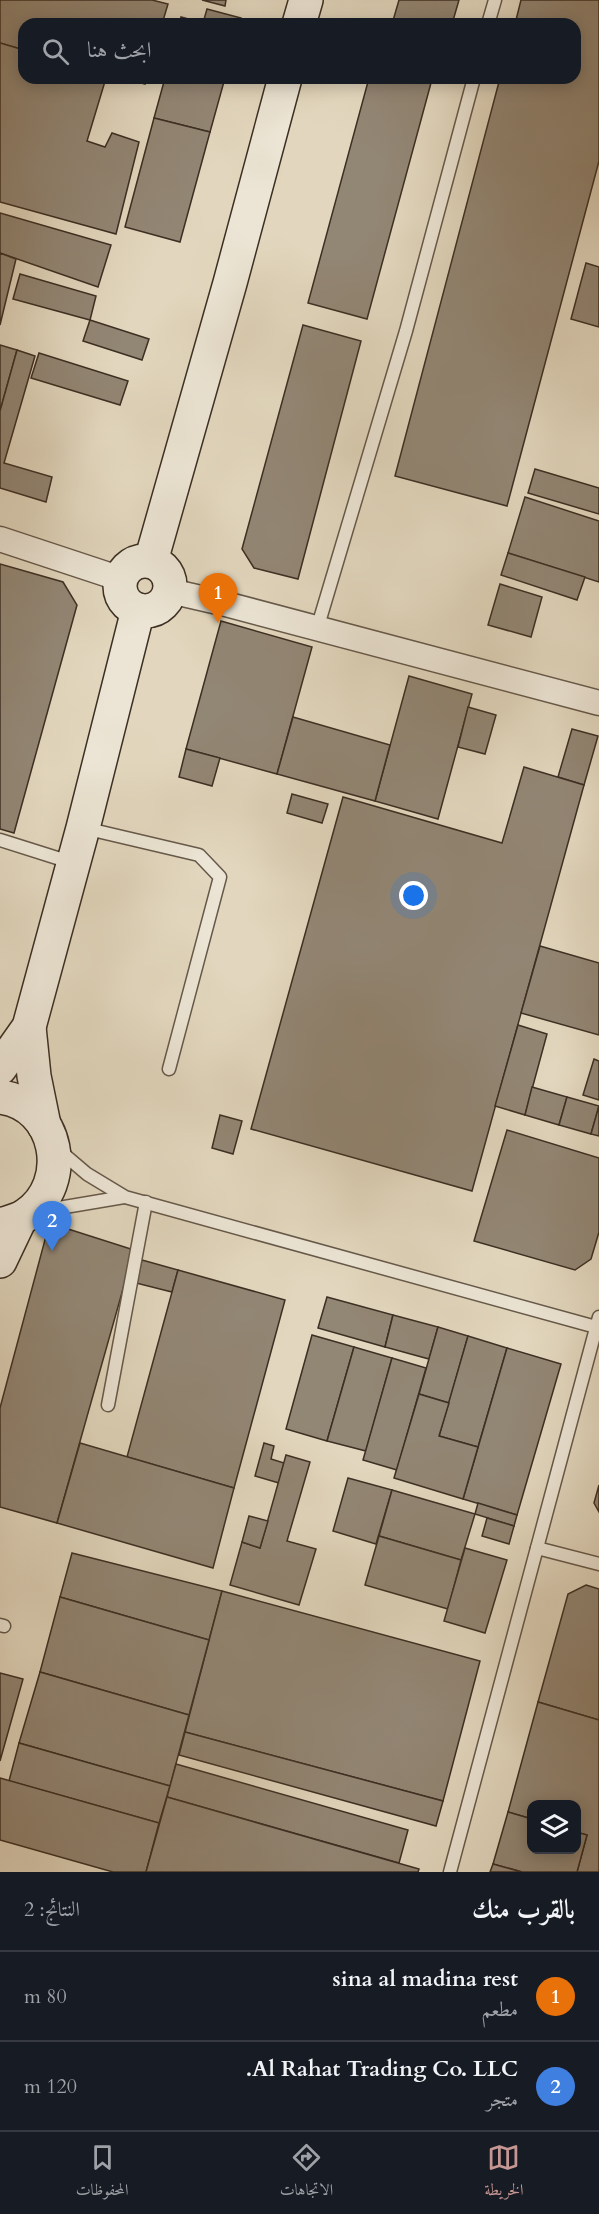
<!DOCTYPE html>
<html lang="ar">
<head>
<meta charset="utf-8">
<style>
  body { margin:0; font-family:Cardo,Amiri,serif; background:#242831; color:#f1f3f6; direction:rtl }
  .controls { position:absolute; right:18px; bottom:18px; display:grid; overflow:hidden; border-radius:12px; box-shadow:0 3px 15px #0003 }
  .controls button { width:54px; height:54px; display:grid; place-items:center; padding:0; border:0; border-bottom:2px solid #363941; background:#171b24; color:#f1f3f6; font:30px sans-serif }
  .you { position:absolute; left:414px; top:896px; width:21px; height:21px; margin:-15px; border:4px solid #fff; border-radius:50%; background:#1a73e8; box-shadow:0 0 0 9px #1a73e833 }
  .badge { display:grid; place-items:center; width:39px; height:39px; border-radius:50%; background:#c59692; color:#fff; font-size:20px; font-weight:700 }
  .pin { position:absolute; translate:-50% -50px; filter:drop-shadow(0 2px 3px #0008) }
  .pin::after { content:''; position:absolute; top:32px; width:21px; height:18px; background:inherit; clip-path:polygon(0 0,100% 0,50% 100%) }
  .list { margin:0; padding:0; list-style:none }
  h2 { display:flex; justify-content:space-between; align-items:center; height:78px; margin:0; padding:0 24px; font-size:26px }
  h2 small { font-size:20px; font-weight:400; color:#9ea1a6 }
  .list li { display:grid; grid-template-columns:39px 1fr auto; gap:18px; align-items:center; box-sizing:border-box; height:90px; padding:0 24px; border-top:2px solid #363941 }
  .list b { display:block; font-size:22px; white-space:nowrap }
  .list p { margin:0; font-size:20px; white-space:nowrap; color:#9ea1a6 }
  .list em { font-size:20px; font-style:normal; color:#9ea1a6 }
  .icon { flex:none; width:33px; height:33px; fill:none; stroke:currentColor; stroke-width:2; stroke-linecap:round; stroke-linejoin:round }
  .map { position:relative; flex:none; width:599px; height:1872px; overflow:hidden; direction:ltr }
  .search { position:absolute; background:#171b24; box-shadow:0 3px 15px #0003; left:18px; right:18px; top:18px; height:66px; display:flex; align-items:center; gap:15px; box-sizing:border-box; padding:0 21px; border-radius:18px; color:#9ea1a6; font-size:22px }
  .sheet { height:258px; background:#171b24 }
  nav { display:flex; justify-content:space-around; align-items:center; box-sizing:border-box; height:84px; border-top:2px solid #363941; background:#171b24; font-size:16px; color:#9ea1a6 }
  nav a { display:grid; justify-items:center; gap:3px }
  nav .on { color:#c59692 }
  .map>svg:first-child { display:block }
  .building { fill:#928674; stroke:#3c2f23; stroke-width:1.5 }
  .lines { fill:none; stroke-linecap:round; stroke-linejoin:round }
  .lane-casing { stroke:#66594a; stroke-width:15 }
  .street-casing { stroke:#66594a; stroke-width:27 }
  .secondary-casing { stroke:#3c2f23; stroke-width:36 }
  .lane { stroke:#ece5d5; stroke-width:12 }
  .street { stroke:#ece5d5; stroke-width:24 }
  .secondary { stroke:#ece5d5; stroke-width:33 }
</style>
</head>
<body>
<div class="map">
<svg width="599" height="1872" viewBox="0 0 599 1872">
  <rect width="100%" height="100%" fill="#e2d7be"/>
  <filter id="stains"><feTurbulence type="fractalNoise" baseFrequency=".00333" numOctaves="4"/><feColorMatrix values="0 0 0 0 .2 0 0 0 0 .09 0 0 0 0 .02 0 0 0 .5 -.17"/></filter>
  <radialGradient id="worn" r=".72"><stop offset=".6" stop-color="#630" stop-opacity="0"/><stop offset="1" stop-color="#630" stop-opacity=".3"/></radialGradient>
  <g class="building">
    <polygon points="0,0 152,0 168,4 162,24 24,24 24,50 0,43"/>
    <polygon points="202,0 226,0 225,6"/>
    <polygon points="399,0 459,0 452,24 392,24"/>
    <polygon points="521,0 599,0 599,161 507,506 395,476 500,78 575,78 575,24 515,24"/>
    <polygon points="207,9 241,18 239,24 179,24 181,17 203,23"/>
    <polygon points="0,43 24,50 24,78 106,78 87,141 105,147 112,133 139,142 116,234 0,202"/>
    <polygon points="123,78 146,78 145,84"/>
    <polygon points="165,78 225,78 210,132 154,118"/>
    <polygon points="369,78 414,78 431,83 367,319 308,303"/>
    <polygon points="154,118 210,132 180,242 125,227"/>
    <polygon points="0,213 111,245 98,287 0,253"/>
    <polygon points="0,253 16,259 0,325"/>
    <polygon points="586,263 599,267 599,327 571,319"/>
    <polygon points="20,274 96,296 90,320 13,299"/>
    <polygon points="90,320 149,339 142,360 83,341"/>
    <polygon points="303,325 361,341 298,579 254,568 242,549"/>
    <polygon points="0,345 17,350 0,411"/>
    <polygon points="17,350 35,356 4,463 52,477 46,502 0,488 0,411"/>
    <polygon points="39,353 128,381 120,405 31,378"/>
    <polygon points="535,469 599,488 599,514 528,493"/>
    <polygon points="525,497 599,521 599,582 508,553"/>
    <polygon points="508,553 585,577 577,600 501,575"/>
    <polygon points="0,564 63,582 77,605 14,833 0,829"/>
    <polygon points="500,584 542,597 531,637 488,625"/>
    <polygon points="221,621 312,647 277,774 186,749"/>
    <polygon points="409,676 472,694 438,819 375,801"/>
    <polygon points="468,707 496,715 485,754 458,747"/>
    <polygon points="293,717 390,745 375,801 277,774"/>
    <polygon points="572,729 598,736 584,785 558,777"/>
    <polygon points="186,749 220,758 212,786 179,777"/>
    <polygon points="524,767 584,785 472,1191 251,1129 343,797 502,843"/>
    <polygon points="292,794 328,804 322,823 287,813"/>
    <polygon points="540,946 599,963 599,1035 521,1013"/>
    <polygon points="518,1025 547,1034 525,1115 495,1106"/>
    <polygon points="594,1059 599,1061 599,1100 583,1095"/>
    <polygon points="532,1087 567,1097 559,1125 525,1115"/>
    <polygon points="567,1097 599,1106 591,1134 559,1125"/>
    <polygon points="599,1106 599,1136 591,1134"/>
    <polygon points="220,1115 242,1121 233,1154 212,1148"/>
    <polygon points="507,1130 599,1158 599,1232 591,1259 575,1270 474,1241"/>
    <polygon points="65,1228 134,1250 57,1523 0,1507 0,1408 46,1236"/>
    <polygon points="142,1260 178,1270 172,1292 136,1283"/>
    <polygon points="178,1270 285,1300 234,1488 127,1457"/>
    <polygon points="327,1297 393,1315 385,1347 318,1328"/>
    <polygon points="393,1315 438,1327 429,1359 385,1347"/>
    <polygon points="438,1327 468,1336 449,1403 419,1394"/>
    <polygon points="312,1335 354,1347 327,1441 286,1429"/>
    <polygon points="468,1336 507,1348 478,1447 439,1436"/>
    <polygon points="354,1347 392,1358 366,1451 327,1441"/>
    <polygon points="507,1348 561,1364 517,1515 463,1499"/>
    <polygon points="392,1358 426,1368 397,1470 363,1460"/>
    <polygon points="419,1394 449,1403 439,1436 478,1447 463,1499 394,1478"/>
    <polygon points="80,1443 234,1488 213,1568 57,1523"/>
    <polygon points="264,1443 274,1446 271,1459 284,1463 279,1483 255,1476"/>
    <polygon points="286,1455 310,1462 287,1541 316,1549 299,1605 230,1585 242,1542 260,1548"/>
    <polygon points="348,1478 392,1490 376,1544 333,1531"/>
    <polygon points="599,1485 599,1512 594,1503"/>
    <polygon points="392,1490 475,1514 461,1560 379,1536"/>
    <polygon points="478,1503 517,1515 514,1526 475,1514"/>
    <polygon points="249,1516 268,1521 260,1548 242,1542"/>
    <polygon points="487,1518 514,1526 509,1544 482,1536"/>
    <polygon points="379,1536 461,1560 448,1609 365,1585"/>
    <polygon points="465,1548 507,1560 485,1633 444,1621"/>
    <polygon points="72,1553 222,1591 209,1640 60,1597"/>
    <polygon points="586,1585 599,1589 599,1720 538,1702 568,1594"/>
    <polygon points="222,1591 480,1661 443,1801 185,1732"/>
    <polygon points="60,1597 209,1640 189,1715 40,1672"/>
    <polygon points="40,1672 189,1715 170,1786 19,1743"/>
    <polygon points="0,1673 23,1679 0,1761"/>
    <polygon points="538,1702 599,1720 599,1872 577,1872 587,1835 576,1832 576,1804 532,1804 532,1819 508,1812"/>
    <polygon points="185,1732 443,1801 436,1826 179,1755"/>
    <polygon points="19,1743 170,1786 159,1823 9,1781"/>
    <polygon points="176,1764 408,1830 399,1863 167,1797"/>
    <polygon points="0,1778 159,1823 146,1872 113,1872 0,1840"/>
    <polygon points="167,1797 419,1869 418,1872 146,1872"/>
    <polygon points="508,1812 532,1819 532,1850 576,1850 576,1832 587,1835 577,1872 522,1872 493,1864"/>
    <polygon points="493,1864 522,1872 490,1872"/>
  </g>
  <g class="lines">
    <defs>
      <g id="lane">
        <polyline points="488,24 495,0"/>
        <polyline points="317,629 406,331 474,78"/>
        <polyline points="84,828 199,855 220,877 169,1069"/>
        <polyline points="0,840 73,863"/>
        <polyline points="60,1151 87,1174 125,1197 596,1327"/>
        <polyline points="41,1211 124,1197"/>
        <polyline points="108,1405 146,1202"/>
        <polyline points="537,1548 599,1564"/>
        <polyline points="0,1625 4,1626"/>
        <polyline points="450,1872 599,1317"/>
      </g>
      <g id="street">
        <polyline points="0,539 121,579"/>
        <polyline points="170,591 218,602 599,703"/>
      </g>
      <g id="secondary">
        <polyline points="299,24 306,0"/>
        <circle cx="145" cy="586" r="25"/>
        <polyline points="151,561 230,283 285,78"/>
        <polyline points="29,1027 34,1076 44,1125"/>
        <polyline points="0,1068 29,1027 83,828 138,610"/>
        <path d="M0 1097C59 1104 73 1184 26 1215 18 1221 9 1222 0 1225"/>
        <polyline points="0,1261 20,1219"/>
      </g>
    </defs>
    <use href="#lane" class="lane-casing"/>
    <use href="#street" class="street-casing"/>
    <use href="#secondary" class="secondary-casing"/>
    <use href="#lane" class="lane"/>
    <use href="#street" class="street"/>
    <use href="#secondary" class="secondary"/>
  </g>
  <rect width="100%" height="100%" filter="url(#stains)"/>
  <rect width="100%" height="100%" fill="url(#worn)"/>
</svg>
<div class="controls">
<button><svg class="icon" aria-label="layers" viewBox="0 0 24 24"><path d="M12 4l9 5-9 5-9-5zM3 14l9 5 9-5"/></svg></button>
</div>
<div class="you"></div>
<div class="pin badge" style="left:218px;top:623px;background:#e8710a">1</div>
<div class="pin badge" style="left:52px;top:1251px;background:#3f7fe0">2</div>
<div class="search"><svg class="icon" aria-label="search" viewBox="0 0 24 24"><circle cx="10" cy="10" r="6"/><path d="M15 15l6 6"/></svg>ابحث هنا</div>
</div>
<section class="sheet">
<h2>بالقرب منك<small>النتائج: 2</small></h2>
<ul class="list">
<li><span class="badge" style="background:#e8710a">1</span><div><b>sina al madina rest</b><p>مطعم</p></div><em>80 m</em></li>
<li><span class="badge" style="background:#3f7fe0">2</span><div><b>Al Rahat Trading Co. LLC.</b><p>متجر</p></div><em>120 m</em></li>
</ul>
</section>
<nav>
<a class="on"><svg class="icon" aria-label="map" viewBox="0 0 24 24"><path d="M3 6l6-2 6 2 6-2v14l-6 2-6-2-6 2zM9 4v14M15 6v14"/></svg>الخريطة</a>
<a><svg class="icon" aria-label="directions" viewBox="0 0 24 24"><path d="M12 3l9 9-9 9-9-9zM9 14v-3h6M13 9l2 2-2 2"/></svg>الاتجاهات</a>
<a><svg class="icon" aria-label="saved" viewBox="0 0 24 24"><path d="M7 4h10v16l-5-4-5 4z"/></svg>المحفوظات</a>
</nav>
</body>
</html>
